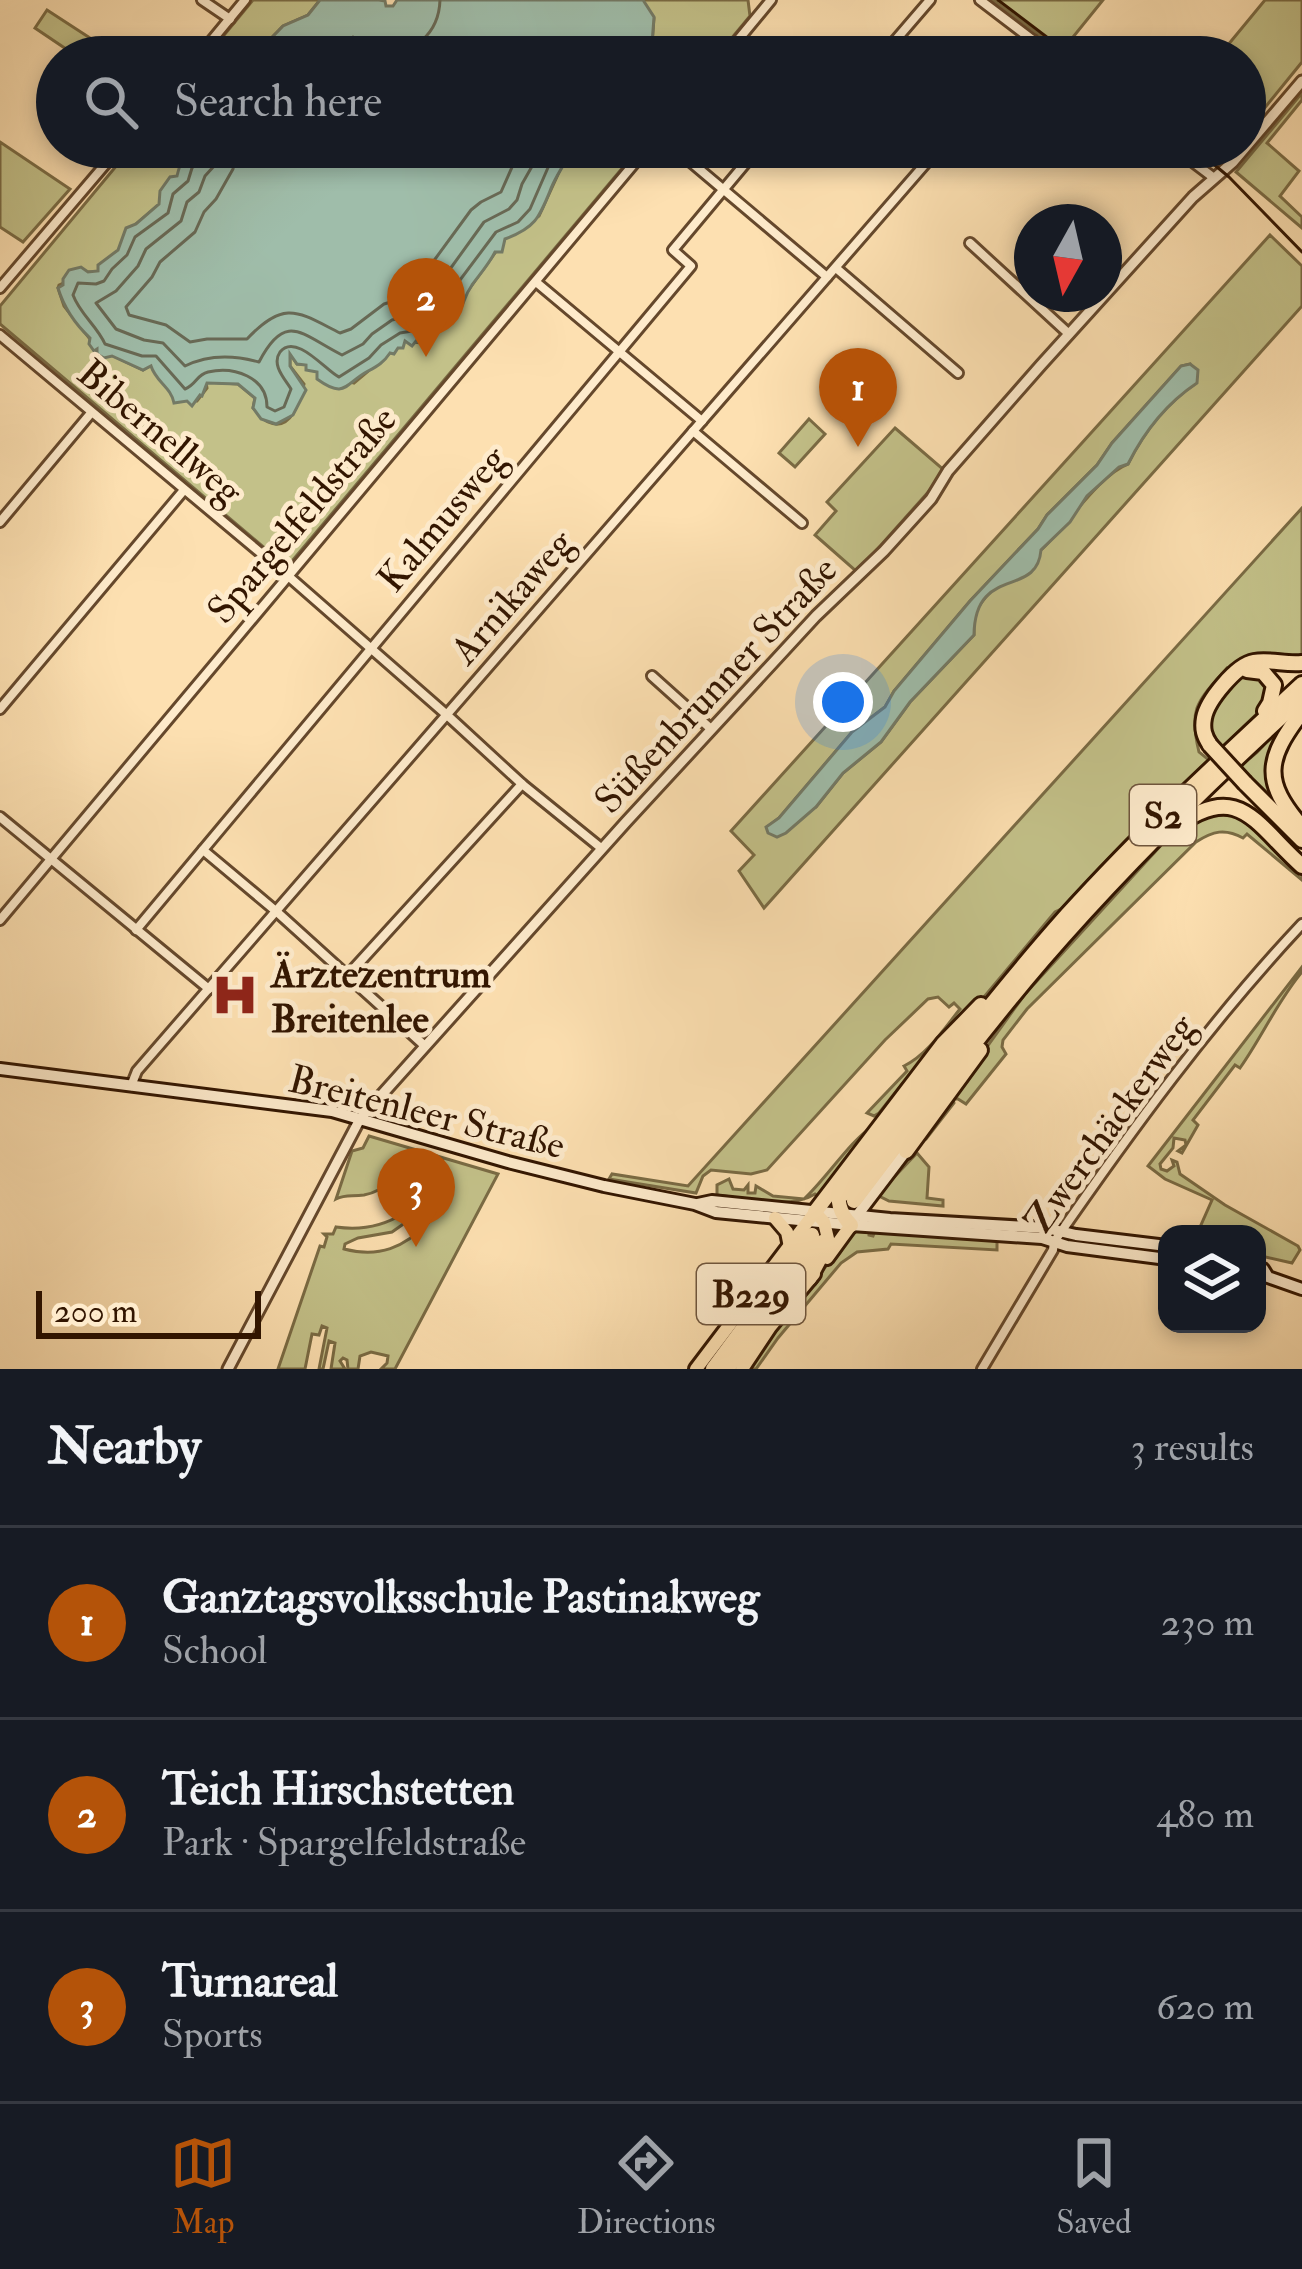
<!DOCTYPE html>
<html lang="en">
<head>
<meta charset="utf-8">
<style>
  body { margin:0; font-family:"IM FELL Double Pica",serif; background:#242831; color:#f1f3f6 }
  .controls { position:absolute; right:36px; bottom:36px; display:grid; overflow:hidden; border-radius:24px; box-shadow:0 6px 18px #0003 }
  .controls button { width:108px; height:108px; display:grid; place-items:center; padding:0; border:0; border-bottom:3px solid #363941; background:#171b24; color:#f1f3f6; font:60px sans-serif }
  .compass { position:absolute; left:1014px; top:204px; width:108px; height:108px; border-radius:50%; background:#171b24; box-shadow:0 6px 18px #0003; rotate:188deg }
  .scale { position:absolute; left:36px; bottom:30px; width:225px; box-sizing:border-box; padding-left:12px; border:6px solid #321500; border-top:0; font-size:33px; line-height:42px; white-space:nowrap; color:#321500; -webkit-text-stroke:9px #feebcc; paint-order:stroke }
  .you { position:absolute; left:843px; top:702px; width:42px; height:42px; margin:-30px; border:9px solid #fff; border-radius:50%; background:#1a73e8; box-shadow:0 0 0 18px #1a73e833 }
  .badge { display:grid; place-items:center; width:78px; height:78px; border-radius:50%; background:#b45309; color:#fff; font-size:39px; font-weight:700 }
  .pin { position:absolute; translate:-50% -99px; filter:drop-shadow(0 3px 6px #0008) }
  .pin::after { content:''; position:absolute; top:63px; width:42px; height:36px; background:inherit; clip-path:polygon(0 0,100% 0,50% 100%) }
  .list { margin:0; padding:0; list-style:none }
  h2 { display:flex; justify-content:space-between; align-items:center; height:156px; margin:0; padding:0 48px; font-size:51px }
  h2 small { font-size:39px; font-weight:400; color:#9ea1a6 }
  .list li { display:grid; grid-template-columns:78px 1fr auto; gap:36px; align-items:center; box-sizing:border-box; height:192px; padding:0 48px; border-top:3px solid #363941 }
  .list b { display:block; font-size:45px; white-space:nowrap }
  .list p { margin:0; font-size:39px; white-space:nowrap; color:#9ea1a6 }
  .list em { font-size:39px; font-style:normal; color:#9ea1a6 }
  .icon { flex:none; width:66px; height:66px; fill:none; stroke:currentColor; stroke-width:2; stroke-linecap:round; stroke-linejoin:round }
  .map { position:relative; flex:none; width:1302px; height:1369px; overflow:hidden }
  .search { position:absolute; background:#171b24; box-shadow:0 6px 18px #0003; left:36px; right:36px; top:36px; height:132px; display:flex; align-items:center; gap:30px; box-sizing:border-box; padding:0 42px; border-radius:66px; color:#9ea1a6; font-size:45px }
  .sheet { height:732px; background:#171b24 }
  nav { display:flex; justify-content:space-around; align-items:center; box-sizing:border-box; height:168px; border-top:3px solid #363941; background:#171b24; font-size:33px; color:#9ea1a6 }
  nav a { display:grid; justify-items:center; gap:6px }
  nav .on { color:#b45309 }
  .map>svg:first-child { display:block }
  .green { fill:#c3c189; stroke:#7a6b44; stroke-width:3; fill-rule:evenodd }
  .water { fill:#9fbdaa; stroke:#737a66; stroke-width:3 }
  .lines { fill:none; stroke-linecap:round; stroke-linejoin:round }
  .shore { stroke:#686955; stroke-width:3 }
  .minor-casing { stroke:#65482c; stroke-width:14 }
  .tertiary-casing { stroke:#65482c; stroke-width:15 }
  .secondary-casing { stroke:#321500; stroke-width:16 }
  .primary-casing { stroke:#321500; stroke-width:18 }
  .motorway-casing { stroke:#321500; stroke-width:20 }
  .minor { stroke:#feebcc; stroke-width:8 }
  .tertiary { stroke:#feebcc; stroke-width:9 }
  .secondary { stroke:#feebcc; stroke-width:10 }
  .primary { stroke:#fde0b1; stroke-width:12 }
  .motorway { stroke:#fde0b1; stroke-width:14 }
  .tram { stroke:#321500; stroke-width:3 }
  .motorway-bridge-casing { stroke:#321500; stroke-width:20; stroke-linecap:butt }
  .motorway-bridge { stroke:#fde0b1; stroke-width:14 }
  .labels { text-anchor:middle; stroke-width:10; stroke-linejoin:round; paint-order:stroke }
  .shield { fill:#feebcc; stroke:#6f553d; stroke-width:3 }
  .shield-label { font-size:36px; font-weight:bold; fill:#321500 }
  .street-label { font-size:39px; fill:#321500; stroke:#feebcc }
  .poi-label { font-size:39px; font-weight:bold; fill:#321500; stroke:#feebcc; text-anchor:start }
</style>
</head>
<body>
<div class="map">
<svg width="1302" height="1369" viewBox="0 0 1302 1369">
  <rect width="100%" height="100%" fill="#fde0b1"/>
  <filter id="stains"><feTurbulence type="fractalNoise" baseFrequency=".00167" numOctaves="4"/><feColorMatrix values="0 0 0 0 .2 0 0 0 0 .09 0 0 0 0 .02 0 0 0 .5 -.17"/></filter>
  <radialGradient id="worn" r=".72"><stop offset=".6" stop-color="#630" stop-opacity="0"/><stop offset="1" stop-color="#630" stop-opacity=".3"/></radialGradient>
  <g class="green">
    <polygon points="253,0 320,0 308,15 283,26 253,57 206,57"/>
    <polygon points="635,0 748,0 750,16 716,57 651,57 654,18"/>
    <polygon points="993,0 1103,0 1069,42 1088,57 1069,57"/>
    <polygon points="1265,0 1302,0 1302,62 1245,132 1245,57 1218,57"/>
    <polygon points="47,10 110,51 107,57 78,57 35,28"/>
    <polygon points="1302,93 1302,100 1267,143 1299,171 1280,196 1302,217 1302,228 1236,172"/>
    <polygon points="0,142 70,189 23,242 0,227"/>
    <path d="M132 147H197L199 152 177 177 160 204 136 224 119 251 99 272H88L59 285 58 288 64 306 97 348 143 370 151 365 177 400 197 401 207 388 206 382 238 384 255 398 253 408C258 413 262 419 268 422 292 433 300 399 304 384L290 366V354L297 364H306L317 372 354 383 404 341 421 343 467 292 505 239 539 216 561 168 575 147H640L287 567 0 324V306Z"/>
    <path d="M1270 235 1302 266V306L764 908 739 871 754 855 731 831ZM1190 364 1196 383C1167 403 1144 432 1128 464 1100 474 1065 528 1041 550 1021 570 993 583 978 608 973 617 974 625 974 635L910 702 881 742 843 773 816 807 766 828 779 818 852 732 885 707 894 691 970 601 1038 529 1047 515 1097 465 1112 443 1181 366Z"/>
    <polygon points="809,419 825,434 795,467 779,453"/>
    <polygon points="895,428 944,470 938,481 857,572 815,535 836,511 827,502"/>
    <path d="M1302 508V660L1231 671 1227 668C1198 701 1188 707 1199 752L1209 760 1125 841 1061 909 1055 912 984 997 902 1084 879 1113 874 1116 867 1113 907 1071 904 1066C927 1055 944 1029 960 1009L954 1003 949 1007 938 997 928 999 885 1040 767 1170 751 1174 711 1170 703 1176 696 1193 609 1179 612 1174 688 1186Z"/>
    <path d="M1247 673 1267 680 1268 703 1220 749C1197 720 1220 690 1247 673Z"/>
    <path d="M1300 707 1271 755 1290 821 1236 766C1255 758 1264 745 1276 730 1282 722 1292 714 1300 707Z"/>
    <path d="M1204 812H1238L1302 869V880L1247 834 1243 838C1225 828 1213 831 1196 842L1027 1009 1003 1040 1002 1047 1006 1054 966 1104 958 1099H953L954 1103 926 1139 917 1144 1025 994 1165 841Z"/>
    <path d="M1302 967V972C1277 1002 1262 1037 1240 1068L1235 1065 1193 1120 1198 1125 1182 1153 1178 1151 1186 1145 1185 1140 1174 1138 1173 1148 1160 1164 1161 1169 1167 1171 1174 1166 1172 1160 1177 1162 1180 1174 1225 1205 1298 1246 1300 1250 1292 1263 1257 1255V1234H1197L1212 1200 1165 1179 1148 1166Z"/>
    <path d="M872 1127 819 1197 815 1194C790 1210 745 1198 717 1195V1185L729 1179 733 1189 744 1190 748 1185V1193H755L756 1186 773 1196 804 1199C825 1180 851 1140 872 1127Z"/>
    <path d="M369 1136 498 1174 395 1369H381L387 1363 388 1356 371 1352 360 1356 358 1369H348L347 1360 343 1358 340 1361 345 1369H331L335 1343 329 1341 323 1369H319L327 1328 322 1326 319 1335 312 1334 305 1369H278L320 1246 324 1247 327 1237 324 1234H333L336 1227C385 1234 431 1207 443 1158L412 1150C403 1172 389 1190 364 1195 352 1197 346 1194 336 1199L352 1151 363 1148ZM419 1213 428 1214 429 1222C404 1248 379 1258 344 1249L345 1244 358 1238 392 1232Z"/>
    <polygon points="917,1153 929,1167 927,1198 943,1200 943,1206 889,1201 879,1196 881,1191"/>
    <path d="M856 1231H869V1235L873 1236 875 1231 997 1241V1250L891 1244 888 1249 857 1252 841 1263 778 1338 756 1369H748L766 1340 827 1265C842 1257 844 1240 856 1231Z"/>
  </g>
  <g class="water">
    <polygon points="320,0 379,0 385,1 386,6 393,6 397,0 643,0 654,17 651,57 253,57 283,26 308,15"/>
    <path d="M197 147H575C566 161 556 175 550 191 539 218 535 228 505 239L502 252H495C489 264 480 274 472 285 459 304 468 310 442 322 437 331 430 337 421 343L416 341 412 346 405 341 403 348H398L394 354 390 353C384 362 378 366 368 371 345 383 346 400 317 379V372L306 370V365L297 364 290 354V366L306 390 293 415 276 424 261 419 253 408 255 398 238 384 207 383 202 396 200 395 192 406 187 401 174 403C171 387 156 382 151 366L143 370 112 356 104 358 97 354V349L94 351 89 344 90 338C74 323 64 308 58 288L63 285V279L69 270 81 267 88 272 98 271V265L118 250 126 228 136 224 159 204 160 191 170 177 177 176C180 163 183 154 198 151Z"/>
    <path d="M1190 364 1198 370 1197 383C1167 403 1144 432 1128 464L1119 467 1087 496 1070 522 1041 550C1037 599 975 564 974 635L910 702 881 742 843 773 816 807 786 833 777 837 768 833 766 827 779 818 852 732 885 707 894 691 970 601 1038 529 1047 515 1097 465 1112 443 1181 366Z"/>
  </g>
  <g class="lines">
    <g class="shore">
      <path d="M325 57 353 37C361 42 370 48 380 50 414 58 439 32 440 0"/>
      <path d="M204 147 203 156 192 168 188 181 173 194 168 213 135 237 127 255 112 269 104 281 96 284 78 283 73 295C80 314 97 326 105 344L142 356H156L185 389C197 384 196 375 208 372 234 366 267 377 267 407L275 411 284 407 291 389C285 379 271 365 280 352 296 332 327 372 339 377L369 358 381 345 400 333 418 330 434 313 452 300 457 284 496 232 518 222 530 209 550 163 561 147"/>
      <path d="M219 147 215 165 205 176 199 192 187 202 181 221 146 249 138 266 116 291 96 303 116 329 144 340 163 343 185 366C209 354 234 355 259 362 286 310 302 335 342 355L363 344 372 334 392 320 412 315 438 293 445 276 484 222 509 209 517 200 522 184 543 147"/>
      <path d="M237 147 233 169 216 199 204 212 195 232 160 262 152 277 126 307 129 315 166 325 190 342 207 339H247C285 299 298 312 340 333L351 329 384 304 404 298 423 281 430 266 471 210 481 202 501 192 521 147"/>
    </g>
    <defs>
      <g id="minor">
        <polyline points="202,0 230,19"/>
        <polyline points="980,0 1055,57"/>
        <polyline points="198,57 245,0"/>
        <polyline points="724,57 771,0"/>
        <polyline points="881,57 930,0"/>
        <polyline points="1019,57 1033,40"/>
        <polyline points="673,147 827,277"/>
        <polyline points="796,147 800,150 803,147"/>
        <polyline points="1173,147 1214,178"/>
        <polyline points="970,243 1069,334"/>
        <polyline points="836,268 958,373"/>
        <polyline points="536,282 702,421"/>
        <polyline points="0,288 120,147"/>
        <polyline points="0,335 287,575 447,715 522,784 601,848"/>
        <polyline points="693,431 802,523"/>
        <polyline points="0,522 91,413"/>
        <polyline points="652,676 711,729"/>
        <polyline points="0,709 184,490"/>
        <polyline points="0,817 209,989"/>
        <polyline points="203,850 277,912 425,1046"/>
        <polyline points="0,920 648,147"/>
        <polyline points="136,930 691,266 673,250 759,147"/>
        <polyline points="348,975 522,784"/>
        <polyline points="131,1086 137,1071 940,147"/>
        <path d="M982 1369 1053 1250 1054 1242C1130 1132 1210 1022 1302 924"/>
      </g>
      <polyline id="tertiary" points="228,1369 360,1119 626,822 816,616 884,551 931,499 948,471 1041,365 1193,197 1233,162 1302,81"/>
      <g id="secondary">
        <polyline points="0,1069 332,1111 508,1162 604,1186 695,1204 716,1212 851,1225 1042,1238 1067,1246 1167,1259"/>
        <polyline points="698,1204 712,1201 890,1219 1046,1228 1076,1235 1167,1246"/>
        <polyline points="856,1217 906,1151"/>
        <polyline points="1257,1268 1263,1269 1268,1277 1302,1289"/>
      </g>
      <g id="primary">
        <polyline points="775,1218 787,1232 790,1247"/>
        <polyline points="827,1258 851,1225"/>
        <polyline points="696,1369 815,1212 824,1222 829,1243 810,1279"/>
        <polyline points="742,1369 770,1327 814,1274"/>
      </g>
      <g id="motorway">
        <polyline points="1247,670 1263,672 1274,685 1270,703 1265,711"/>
        <path d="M1302 712C1266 759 1262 781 1302 827"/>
        <path d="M1210 745C1204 736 1202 729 1204 718 1207 701 1236 665 1254 662 1270 659 1286 665 1302 663"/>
        <polyline points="1245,783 1302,840"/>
        <path d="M1174 828C1239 779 1255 824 1302 866"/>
        <polyline points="906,1151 980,1050"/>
        <path d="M839 1184C837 1200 839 1213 851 1225"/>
        <path d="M844 1194C917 1099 988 1004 1067 915 1141 833 1221 759 1302 684"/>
        <path d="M854 1201C916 1120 976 1038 1042 961 1123 867 1211 781 1302 698"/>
        <polyline points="815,1212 943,1044 981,1005"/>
        <polyline points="713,1369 812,1235"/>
        <polyline points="727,1369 822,1242"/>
      </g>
    </defs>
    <use href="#minor" class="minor-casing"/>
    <use href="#tertiary" class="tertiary-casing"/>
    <use href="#secondary" class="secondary-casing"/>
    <use href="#primary" class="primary-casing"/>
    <use href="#motorway" class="motorway-casing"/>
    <use href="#minor" class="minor"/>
    <use href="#tertiary" class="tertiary"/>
    <use href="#secondary" class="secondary"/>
    <use href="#primary" class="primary"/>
    <use href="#motorway" class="motorway"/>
    <g class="tram">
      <polyline points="998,0 1073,57"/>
      <polyline points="1193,147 1229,177 1302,252"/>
    </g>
    <defs>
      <polyline id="motorway-bridge" points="1210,745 1245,783"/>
    </defs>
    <use href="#motorway-bridge" class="motorway-bridge-casing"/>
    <use href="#motorway-bridge" class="motorway-bridge"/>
  </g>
  <defs>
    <symbol id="hospital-bare" viewBox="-9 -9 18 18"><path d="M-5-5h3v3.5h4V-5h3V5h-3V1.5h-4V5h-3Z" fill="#8f2418" stroke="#feebcc" stroke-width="2.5" paint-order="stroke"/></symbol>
  </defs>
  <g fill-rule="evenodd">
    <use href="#hospital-bare" x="202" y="962" width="66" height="66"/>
  </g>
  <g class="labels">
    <g class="shield">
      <rect x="1130" y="785" width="66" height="60" rx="9"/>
      <rect x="697" y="1264" width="108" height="60" rx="9"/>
    </g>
    <g class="shield-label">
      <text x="1163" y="828">S2</text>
      <text x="751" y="1307">B229</text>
    </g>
    <g class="street-label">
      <text transform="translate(161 431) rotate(40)" y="14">Bibernellweg</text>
      <text transform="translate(301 514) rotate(-50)" y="14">Spargelfeldstraße</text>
      <text transform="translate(441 518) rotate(-50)" y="14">Kalmusweg</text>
      <text transform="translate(511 596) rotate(-49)" y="14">Arnikaweg</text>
      <text transform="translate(715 684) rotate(-47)" y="14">Süßenbrunner Straße</text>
      <text transform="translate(427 1111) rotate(14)" y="14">Breitenleer Straße</text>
      <text transform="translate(1109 1123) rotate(-54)" y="14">Zwerchäckerweg</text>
    </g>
    <g class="poi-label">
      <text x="271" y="987">Ärztezentrum<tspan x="271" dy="45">Breitenlee</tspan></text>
    </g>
  </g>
  <rect width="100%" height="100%" filter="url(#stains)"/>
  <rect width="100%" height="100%" fill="url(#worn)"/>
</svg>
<div class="controls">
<button><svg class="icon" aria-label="layers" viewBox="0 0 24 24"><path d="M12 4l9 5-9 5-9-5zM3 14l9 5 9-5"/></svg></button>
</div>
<svg class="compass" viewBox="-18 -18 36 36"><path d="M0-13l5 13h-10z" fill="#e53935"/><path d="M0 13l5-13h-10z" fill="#9ea1a6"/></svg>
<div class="scale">200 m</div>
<div class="you"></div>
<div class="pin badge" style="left:858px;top:447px">1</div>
<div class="pin badge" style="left:426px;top:357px">2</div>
<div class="pin badge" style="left:416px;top:1247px">3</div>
<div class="search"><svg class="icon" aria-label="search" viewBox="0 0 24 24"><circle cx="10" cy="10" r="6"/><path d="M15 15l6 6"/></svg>Search here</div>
</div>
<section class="sheet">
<h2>Nearby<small>3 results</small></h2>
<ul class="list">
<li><span class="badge">1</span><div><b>Ganztagsvolksschule Pastinakweg</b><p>School</p></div><em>230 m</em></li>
<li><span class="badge">2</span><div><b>Teich Hirschstetten</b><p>Park · Spargelfeldstraße</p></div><em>480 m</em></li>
<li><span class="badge">3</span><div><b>Turnareal</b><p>Sports</p></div><em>620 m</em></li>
</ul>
</section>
<nav>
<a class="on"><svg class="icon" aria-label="map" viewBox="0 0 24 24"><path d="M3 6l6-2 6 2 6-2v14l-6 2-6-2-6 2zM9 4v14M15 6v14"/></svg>Map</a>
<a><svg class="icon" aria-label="directions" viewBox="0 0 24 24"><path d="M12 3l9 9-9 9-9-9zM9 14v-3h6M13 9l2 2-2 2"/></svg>Directions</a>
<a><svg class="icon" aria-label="saved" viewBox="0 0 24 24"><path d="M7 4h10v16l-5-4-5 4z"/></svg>Saved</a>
</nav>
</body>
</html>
